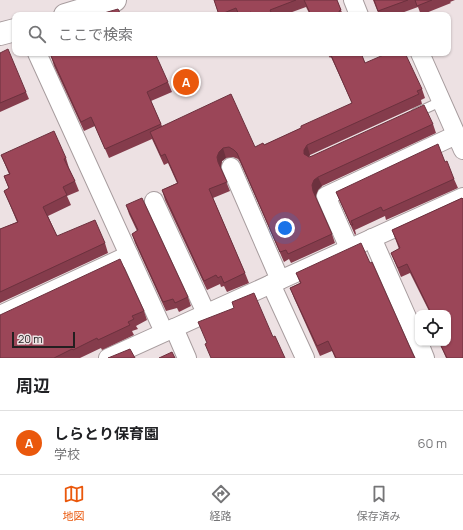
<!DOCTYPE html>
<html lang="ja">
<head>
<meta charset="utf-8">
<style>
  body { margin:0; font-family:Manrope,"Noto Sans JP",sans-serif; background:#f2f2f2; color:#202124 }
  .controls { position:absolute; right:12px; bottom:12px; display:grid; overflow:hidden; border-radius:8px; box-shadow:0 1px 3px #0004 }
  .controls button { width:36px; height:36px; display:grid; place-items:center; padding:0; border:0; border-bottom:1px solid #e0e0e0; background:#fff; color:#202124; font:20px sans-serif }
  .scale { position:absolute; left:12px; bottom:10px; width:63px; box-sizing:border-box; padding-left:4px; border:2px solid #231f20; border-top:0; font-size:11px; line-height:14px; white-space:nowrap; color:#231f20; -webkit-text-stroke:3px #ede1e3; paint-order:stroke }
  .you { position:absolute; left:285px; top:228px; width:14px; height:14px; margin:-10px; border:3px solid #fff; border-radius:50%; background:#1a73e8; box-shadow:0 0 0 6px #1a73e833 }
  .badge { display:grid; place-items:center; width:26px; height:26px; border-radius:50%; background:#ea580c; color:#fff; font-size:13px; font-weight:700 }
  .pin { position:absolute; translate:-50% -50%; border:2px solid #fff; box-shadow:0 1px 4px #0006 }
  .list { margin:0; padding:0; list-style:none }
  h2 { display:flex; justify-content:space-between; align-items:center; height:52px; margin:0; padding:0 16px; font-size:17px }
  h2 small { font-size:13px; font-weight:400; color:#757577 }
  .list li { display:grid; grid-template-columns:26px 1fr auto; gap:12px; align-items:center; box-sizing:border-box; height:64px; padding:0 16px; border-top:1px solid #e0e0e0 }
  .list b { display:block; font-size:15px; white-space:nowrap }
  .list p { margin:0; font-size:13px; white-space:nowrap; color:#757577 }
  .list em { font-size:13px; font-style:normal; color:#757577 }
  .icon { flex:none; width:22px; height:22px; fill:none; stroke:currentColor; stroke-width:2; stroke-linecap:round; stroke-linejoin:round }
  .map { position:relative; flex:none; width:463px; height:358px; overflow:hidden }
  .search { position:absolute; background:#fff; box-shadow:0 1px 3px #0004; left:12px; right:12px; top:12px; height:44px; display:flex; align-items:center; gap:10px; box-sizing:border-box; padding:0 14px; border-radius:8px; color:#757577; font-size:15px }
  .sheet { height:116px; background:#fff }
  nav { display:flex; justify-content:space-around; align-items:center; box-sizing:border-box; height:56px; border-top:1px solid #e0e0e0; background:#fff; font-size:11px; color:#757577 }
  nav a { display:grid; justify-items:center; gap:2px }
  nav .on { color:#ea580c }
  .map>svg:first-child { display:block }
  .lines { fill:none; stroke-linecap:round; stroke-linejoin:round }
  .lane-casing { stroke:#a79c9e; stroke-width:11 }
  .street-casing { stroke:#a79c9e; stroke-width:20 }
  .secondary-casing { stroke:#a79c9e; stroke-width:24 }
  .lane { stroke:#fff; stroke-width:9 }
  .street { stroke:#fff; stroke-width:18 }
  .secondary { stroke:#fff; stroke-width:22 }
  .wall { fill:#853c4c }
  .shaded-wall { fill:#6c313e }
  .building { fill:#9b4658; stroke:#6c313e }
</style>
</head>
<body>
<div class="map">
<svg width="463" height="358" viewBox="0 0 463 358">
  <rect width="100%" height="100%" fill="#ede1e3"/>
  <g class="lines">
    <defs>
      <polyline id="lane" points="416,113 442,101"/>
      <g id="street">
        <polyline points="353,0 359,15"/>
        <polyline points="37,53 164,332"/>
        <polyline points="420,53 463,150"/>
        <polyline points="231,167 280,280"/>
        <polyline points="154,201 206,313"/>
        <polyline points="372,238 418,342"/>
        <polyline points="349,248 326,196 456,135"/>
        <polyline points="271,284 305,358"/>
        <polyline points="0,315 129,255"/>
        <polyline points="174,328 187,358"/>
        <polyline points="419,343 425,358"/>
        <polyline points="108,358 463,197"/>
      </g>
      <g id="secondary">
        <polyline points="65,15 115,0"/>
        <polyline points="0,34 15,30"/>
      </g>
    </defs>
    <use href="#lane" class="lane-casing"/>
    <use href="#street" class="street-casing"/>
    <use href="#secondary" class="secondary-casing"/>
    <use href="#lane" class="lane"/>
    <use href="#street" class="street"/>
    <use href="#secondary" class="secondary"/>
  </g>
  <g class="wall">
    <polygon points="214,0 337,0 343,15 310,15 306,7 284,15 219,15"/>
    <polygon points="373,0 455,0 450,2 451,3 421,15 418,7 396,15 379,15"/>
    <polygon points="0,53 26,92 29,99 0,112"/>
    <polygon points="327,53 361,53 365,63 422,89 425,98 421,100 422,104 310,155 309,157 433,124 436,133 322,186 318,190 316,195 316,198 332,234 335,243 291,263 289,259 284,262 240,162 238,159 233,157 226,158 222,161 221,166 221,169 230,191 213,198 245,273 249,283 227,292 224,286 221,287 220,284 207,290 165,200 162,190 177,183 168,163 164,165 152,139 109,158 95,126 84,131 54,66 51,56 168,82 172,92 151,101 162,126 255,147 264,145 301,128 352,103 331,57 330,58"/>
    <polygon points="1,155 66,158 69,168 75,181 79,191 67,196 71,205 48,216 57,236 105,243 108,253 0,303 0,229 17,222 8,200 4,191 9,189 4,176 9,174"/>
    <polygon points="445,162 454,179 458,188 386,220 385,216 355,230 356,234 355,235 340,201 336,192"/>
    <polygon points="462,198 463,199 463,358 446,358 440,344 448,343 448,313 430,313 410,273 401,277 391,253 399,249 392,230"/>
    <polygon points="126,205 188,297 191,306 179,312 177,308 166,311 135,243 132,234 137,231 129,214"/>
    <polygon points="370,263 412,352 415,358 335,358 332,351 320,356 294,298 290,288 300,283 296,273"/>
    <polygon points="144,311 147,320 136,326 138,329 132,331 134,335 102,350 101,348 80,358 0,358"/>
  </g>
  <g class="shaded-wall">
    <polygon points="307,145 310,155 307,159 304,154 304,150"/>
    <polygon points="223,148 226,158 222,161 221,166 221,171 218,162 217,157 219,152"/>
    <polygon points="318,177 322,186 318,190 316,195 316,200 313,191 312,185 314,180"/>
  </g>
  <g class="building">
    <polygon points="214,0 296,0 270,10 271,12 263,15 252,15 251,12 244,15 239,15 236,8 219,15"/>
    <polygon points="304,0 337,0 341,10 339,11 340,15 311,15"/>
    <polygon points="374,0 408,0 378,11"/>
    <polygon points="415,0 432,0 417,6"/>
    <polygon points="118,9 121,15 97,15"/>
    <polygon points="8,49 26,92 0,103 0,53"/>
    <polygon points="58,53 155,53 168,82 147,92 161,124 105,149 91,117 81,122 51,56"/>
    <polygon points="330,53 361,53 365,63 388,53 405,53 422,89 417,91 419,94 307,145 304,150 304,154 309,157 312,156 424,105 433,124 318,177 314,180 312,185 313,191 332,234 288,254 286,250 280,252 237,153 234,150 229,147 223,148 219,152 217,157 218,162 227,182 209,189 245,273 224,283 221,276 218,278 216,275 204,281 162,190 178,183 165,154 161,156 150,132 231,94 255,147 263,143 264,145 301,128 301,126 352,103"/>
    <polygon points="54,131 66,158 64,159 75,181 63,187 67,195 43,207 57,236 95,220 105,243 0,292 0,229 18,222 4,191 9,188 4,176 10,174 1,155"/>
    <polygon points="438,144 445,162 447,161 454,179 383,211 381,207 351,221 353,225 351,225 336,192"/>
    <polygon points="142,198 188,297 175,303 173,299 163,302 132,234 138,230 126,205"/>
    <polygon points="462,198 463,199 463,358 447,358 440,344 448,343 448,313 431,313 407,264 398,268 391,253 400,248 392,230"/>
    <polygon points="361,243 370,263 372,262 412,352 415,358 336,358 328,341 317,346 290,288 301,283 296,273"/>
    <polygon points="120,259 144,311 132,316 134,319 128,322 130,325 98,340 97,338 73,350 72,349 54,358 0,358 0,315"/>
    <polygon points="254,293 273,337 275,336 285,358 211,358 205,344 207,343 198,322 234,308 232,302"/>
    <polygon points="130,349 135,358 108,358"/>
    <polygon points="172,352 175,358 159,358"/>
  </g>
</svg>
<div class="controls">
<button><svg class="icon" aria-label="locate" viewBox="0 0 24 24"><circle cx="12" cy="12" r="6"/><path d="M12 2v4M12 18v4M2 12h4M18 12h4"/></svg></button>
</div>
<div class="scale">20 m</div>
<div class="you"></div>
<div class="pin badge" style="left:186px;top:82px">A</div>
<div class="search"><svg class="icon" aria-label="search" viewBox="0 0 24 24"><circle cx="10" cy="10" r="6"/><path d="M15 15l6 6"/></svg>ここで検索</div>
</div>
<section class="sheet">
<h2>周辺<small></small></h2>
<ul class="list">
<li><span class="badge">A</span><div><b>しらとり保育園</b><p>学校</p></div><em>60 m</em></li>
</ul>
</section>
<nav>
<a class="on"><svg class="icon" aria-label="map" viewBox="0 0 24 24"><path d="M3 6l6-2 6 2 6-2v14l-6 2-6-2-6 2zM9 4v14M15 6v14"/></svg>地図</a>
<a><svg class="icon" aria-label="directions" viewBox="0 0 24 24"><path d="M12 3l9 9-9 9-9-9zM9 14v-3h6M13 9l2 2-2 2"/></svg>経路</a>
<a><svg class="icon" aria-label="saved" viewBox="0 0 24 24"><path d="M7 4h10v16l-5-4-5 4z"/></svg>保存済み</a>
</nav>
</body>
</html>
